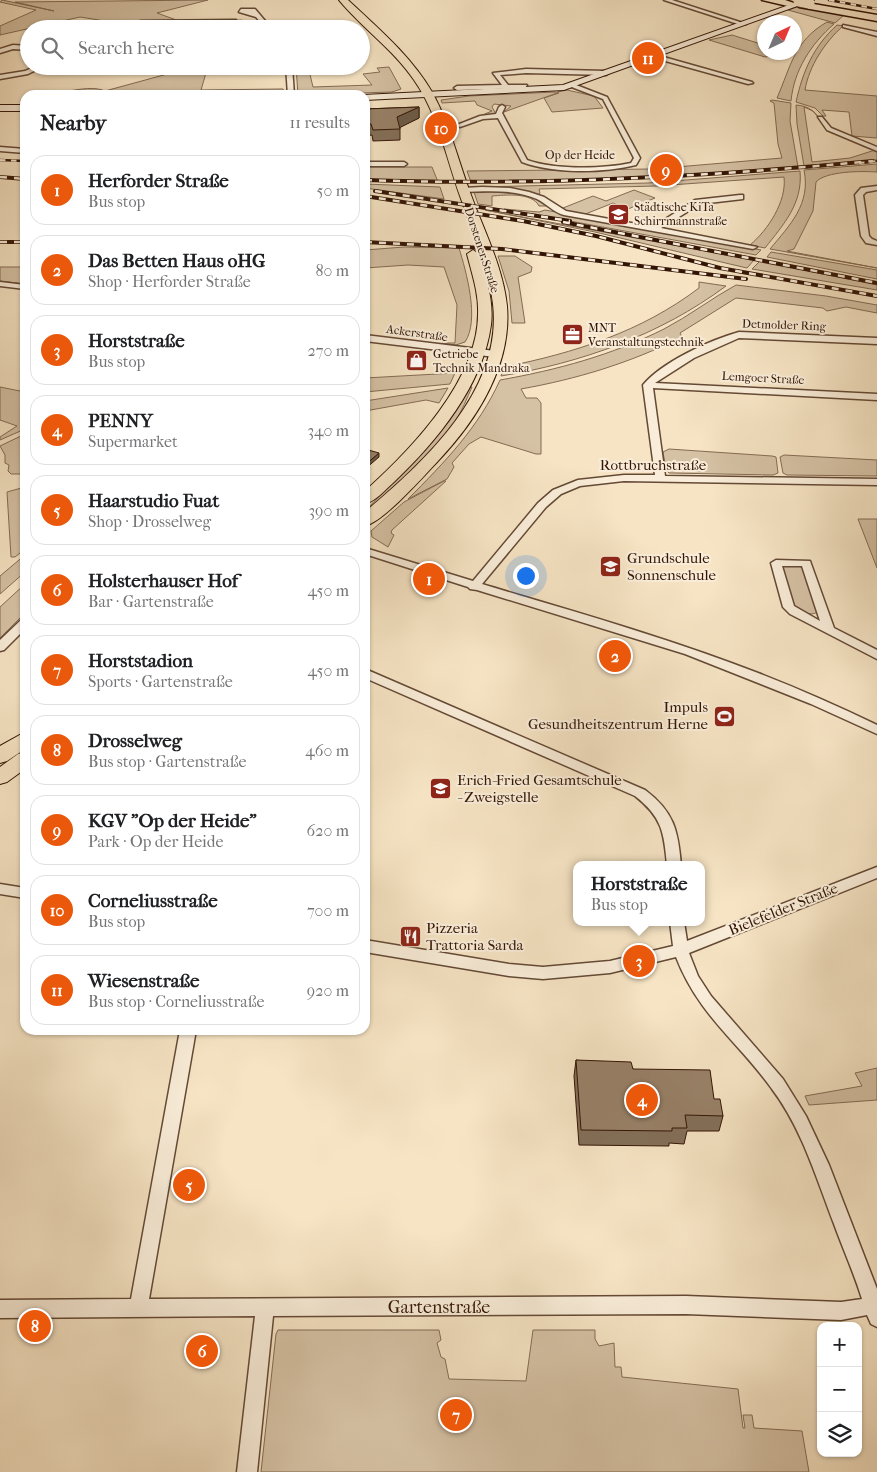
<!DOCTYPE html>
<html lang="en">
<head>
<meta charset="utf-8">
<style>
  body { margin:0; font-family:"IM FELL French Canon",serif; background:#f2f2f2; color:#202124 }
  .controls { position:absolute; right:15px; bottom:15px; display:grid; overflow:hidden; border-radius:10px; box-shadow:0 1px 4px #0004 }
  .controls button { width:45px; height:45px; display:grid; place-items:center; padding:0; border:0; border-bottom:1px solid #e0e0e0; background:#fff; color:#202124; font:25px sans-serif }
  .compass { position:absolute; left:757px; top:15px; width:45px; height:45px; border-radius:50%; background:#fff; box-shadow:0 1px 4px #0004; rotate:44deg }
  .you { position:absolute; left:525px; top:575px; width:18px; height:18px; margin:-12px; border:4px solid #fff; border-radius:50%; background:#1a73e8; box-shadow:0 0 0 8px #1a73e833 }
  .badge { display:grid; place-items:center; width:32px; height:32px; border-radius:50%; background:#ea580c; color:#fff; font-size:16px; font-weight:700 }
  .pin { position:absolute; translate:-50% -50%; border:2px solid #fff; box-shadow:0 1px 5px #0006 }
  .popup { position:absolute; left:573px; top:861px; width:132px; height:65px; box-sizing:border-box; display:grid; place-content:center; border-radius:10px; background:#fff; filter:drop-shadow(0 1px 4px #0005); font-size:16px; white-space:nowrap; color:#757577 }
  .popup b { font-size:19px; color:#202124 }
  .popup::after { content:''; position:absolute; left:50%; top:100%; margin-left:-10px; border:10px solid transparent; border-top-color:#fff }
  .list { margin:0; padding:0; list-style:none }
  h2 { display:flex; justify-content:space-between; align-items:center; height:65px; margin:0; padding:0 20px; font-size:21px }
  h2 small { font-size:16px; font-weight:400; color:#757577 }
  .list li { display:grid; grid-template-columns:32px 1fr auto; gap:15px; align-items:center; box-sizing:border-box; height:70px; margin:0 10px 10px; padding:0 10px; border:1px solid #e0e0e0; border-radius:15px }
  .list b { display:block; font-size:19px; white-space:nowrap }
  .list p { margin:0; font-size:16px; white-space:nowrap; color:#757577 }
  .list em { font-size:16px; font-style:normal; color:#757577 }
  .icon { flex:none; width:28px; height:28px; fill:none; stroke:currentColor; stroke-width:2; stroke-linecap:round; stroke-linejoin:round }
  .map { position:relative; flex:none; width:877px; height:1472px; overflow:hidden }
  .search { position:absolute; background:#fff; box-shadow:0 1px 4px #0004; left:20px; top:20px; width:350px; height:55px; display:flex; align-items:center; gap:12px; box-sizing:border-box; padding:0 18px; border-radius:28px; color:#757577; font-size:19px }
  .panel { position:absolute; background:#fff; box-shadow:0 1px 4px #0004; left:20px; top:90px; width:350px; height:945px; border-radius:15px }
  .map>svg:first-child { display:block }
  .green { fill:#d5c1a4; stroke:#846b54 }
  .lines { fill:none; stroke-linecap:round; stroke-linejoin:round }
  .minor-tunnel { stroke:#cfbb9e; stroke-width:6; stroke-dasharray:6 3; stroke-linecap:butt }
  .minor-casing { stroke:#644935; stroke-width:3 }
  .secondary-casing { stroke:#331505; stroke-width:2 }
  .primary-casing { stroke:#331505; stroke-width:2 }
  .motorway-casing { stroke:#331505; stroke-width:3 }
  .minor { fill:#f9edd9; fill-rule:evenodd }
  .secondary { fill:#f9edd9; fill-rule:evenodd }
  .primary { fill:#f6e4c4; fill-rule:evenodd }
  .motorway { fill:#f6e4c4; fill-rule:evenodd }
  .rail-far1-casing { stroke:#331505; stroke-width:2.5 }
  .rail-casing { stroke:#331505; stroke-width:4 }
  .rail-far1 { stroke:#f9edd9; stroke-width:2; stroke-dasharray:5.5; stroke-linecap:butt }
  .rail { stroke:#f9edd9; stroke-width:2.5; stroke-dasharray:7; stroke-linecap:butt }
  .motorway-bridge-casing { stroke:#331505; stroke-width:12; stroke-linecap:butt }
  .motorway-bridge { stroke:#f6e4c4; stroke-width:11 }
  .wall { fill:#836f59; stroke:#331505 }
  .shaded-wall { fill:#6a5a49; stroke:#331505 }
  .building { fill:#988168; stroke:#331505 }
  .labels { text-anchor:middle; stroke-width:4; stroke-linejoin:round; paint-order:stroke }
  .far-street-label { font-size:12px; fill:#331505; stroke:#f9edd9 }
  .far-poi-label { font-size:12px; fill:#331505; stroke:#f9edd9; text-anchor:start }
  .street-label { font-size:15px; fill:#331505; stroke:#f9edd9 }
  .poi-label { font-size:15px; fill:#331505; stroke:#f9edd9; text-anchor:start }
  .near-street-label { font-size:18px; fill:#331505; stroke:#f9edd9 }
</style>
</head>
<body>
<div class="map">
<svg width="877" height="1472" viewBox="0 0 877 1472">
  <rect width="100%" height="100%" fill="#f6e4c4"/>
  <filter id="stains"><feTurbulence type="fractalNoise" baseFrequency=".004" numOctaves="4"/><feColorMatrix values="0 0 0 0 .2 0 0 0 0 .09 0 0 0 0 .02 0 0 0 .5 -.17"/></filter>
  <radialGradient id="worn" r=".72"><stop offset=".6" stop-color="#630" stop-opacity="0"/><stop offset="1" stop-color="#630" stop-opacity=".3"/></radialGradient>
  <g class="green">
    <polygon points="2,0 54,11 15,2 208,0 157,13 179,21 141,21 113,25 99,20 80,17 0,35 0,26 36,10 0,2"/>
    <polygon points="797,7 844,15 835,23 788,10"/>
    <path d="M827 22 834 24C811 44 794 70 791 101L777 98C791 66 794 41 827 22Z"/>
    <path d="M837 25 843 26C825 42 809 66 805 90L877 96V138L852 136 849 112 822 110 826 116H823L815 108 796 102C803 71 813 47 837 25Z"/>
    <polygon points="732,35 764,45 764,52 791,53 765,57 709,40"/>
    <path d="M173 66H208L201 90 283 89 285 94 42 95C62 94 89 84 105 91L182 70Z"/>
    <polygon points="296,66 308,66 313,87 372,85 363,74 380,72 377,68 389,67 401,89 392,92 298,95"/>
    <polygon points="567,90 594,96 603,108 552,112 544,98 559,93 557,92"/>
    <polygon points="555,92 557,93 504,112 511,106 494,104 492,107 496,114 480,116 492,111 477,105 475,101 442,103 441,100 469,96"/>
    <path d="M772 100 791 103 790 121 798 167C689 176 580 184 471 182L467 171 653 169 782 158 778 144 774 103 770 101Z"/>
    <path d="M796 105C810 106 815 112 823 123L813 111 804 107 812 162 850 158 875 150H877V160L804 166 797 124Z"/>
    <path d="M877 164V172C861 171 826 171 816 182L813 211 794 249 787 251 877 268 770 249C790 225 811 204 804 170Z"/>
    <polygon points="365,167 432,167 438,182 365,179"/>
    <path d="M800 171C803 203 784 224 765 248L750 245C768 230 787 201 784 177L656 186 539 189 540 193 538 195 479 187 648 183Z"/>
    <polygon points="365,184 440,187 444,199 365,188"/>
    <polygon points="634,190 655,198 628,209 613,203 583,215 558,210 593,196 606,201"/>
    <path d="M481 191 529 195 547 206H539C532 192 505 195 492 196V206L478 204 474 192Z"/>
    <polygon points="504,209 539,212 545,210 761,250 756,255"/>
    <polygon points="485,210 754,260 747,268 734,265 595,232"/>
    <path d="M404 247 459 248C466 271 480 320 465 342L456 345 442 343H455L457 305 444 267 408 265 365 268V250Z"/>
    <polygon points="771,252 877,270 877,279 767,257"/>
    <polygon points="498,256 515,256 532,267 531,272 518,277 525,323 512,323 509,291"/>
    <polygon points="760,261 877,285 877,290 752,269"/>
    <polygon points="0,267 25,267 25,284 0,281"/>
    <path d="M699 282 726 286C660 335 581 363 501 376L504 367C574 353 641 332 699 288Z"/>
    <path d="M736 285 826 296 877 305V313L846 307 827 311 823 308 736 298 680 333 682 337C630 363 577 379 521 389L526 398H537L541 403V454H536L481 437 469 444 452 463 454 467 447 479 408 499C444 463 479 427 500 380 557 370 612 355 664 329 689 316 712 298 736 285Z"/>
    <polygon points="455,373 450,384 365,392 365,378"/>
    <polygon points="0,387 25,392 25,429 0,440 0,437 17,426 0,420"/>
    <path d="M468 387H472C467 398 462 411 455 422 431 457 396 486 365 514V511L399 476Z"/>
    <polygon points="448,388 439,403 426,400 365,411 365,401"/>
    <polygon points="25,434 25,474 11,474 8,471 9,465 5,463 5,455 0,446"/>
    <polygon points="669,449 772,456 776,457 778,473 773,475 669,473 666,470 663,452"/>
    <polygon points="784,455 877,460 877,476 787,475 783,473 780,457"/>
    <polygon points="444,481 446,481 392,530 391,533 394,535 388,547 372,537 371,531 404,502"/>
    <polygon points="25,487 25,549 15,557 11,557 7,492"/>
    <polygon points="858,519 877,519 877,568"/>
    <polygon points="25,555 25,572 0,594 0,576"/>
    <path d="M797 565 804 569 818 612C809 617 801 611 793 607L782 568 785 566Z"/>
    <polygon points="25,584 25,613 0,638 0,607"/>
    <polygon points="877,1068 877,1100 809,1105 805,1096 862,1086 855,1073"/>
    <polygon points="278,1330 439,1330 441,1340 437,1343 441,1357 445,1359 449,1379 526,1381 533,1330 595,1330 595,1339 599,1346 614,1343 615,1367 621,1367 622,1377 738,1389 743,1428 745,1428 743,1415 752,1415 754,1428 802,1431 809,1472 261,1472 276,1334"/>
  </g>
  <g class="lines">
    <polyline class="minor-tunnel" points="236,22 244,22"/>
    <defs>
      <g id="minor">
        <polygon points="664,0 672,0 746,24 741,25"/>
        <polygon points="241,9 255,9 272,29 266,29 256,17 239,12"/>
        <polygon points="236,20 238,23 141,25 102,29 141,21"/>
        <polygon points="843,25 877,32 877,36 843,27"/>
        <polygon points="13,45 29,46 29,50 13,49 0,53 0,49"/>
        <polygon points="653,54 752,82 753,83 748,84 651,57"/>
        <polygon points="36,66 44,66 28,74 0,79 0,75 25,71"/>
        <polygon points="286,66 292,66 294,95 288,95"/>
        <polygon points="526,69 606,71 609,73 606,75 526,73 500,75 508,85 527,85 525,88 457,90 454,88 457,86 502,85 493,73"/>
        <path d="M571 83 607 97 640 158 636 165C604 173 553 174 522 162L498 118 483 119 460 127 457 125 480 116 496 114 499 107 502 105 505 107 502 113 527 160C554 170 603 169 631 163L634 158 603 99 569 86Z"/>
        <polygon points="818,117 822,117 831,128 877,147 877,151 827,130"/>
        <polygon points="0,147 25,149 25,153 0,151"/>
        <polygon points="365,162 404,162 407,164 404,166 365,166"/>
        <polygon points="877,186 877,190 866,192 863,195 869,236 872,239 877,241 877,245 866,243 861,236 855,195 861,188"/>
        <path d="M482 187 510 188 529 192 544 197 566 211 653 227 695 200 740 195H743V199L700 204 661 228 757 247 753 249 564 215C553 212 547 204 537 199 515 189 487 191 463 192L459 190 463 188Z"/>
        <polygon points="0,282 25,285 25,289 0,286"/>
        <path d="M739 332 877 338V344L739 338 694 358 655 383 877 394V400L653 388 665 476 877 479V485L624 481 580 486 561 494 546 507 482 584C575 612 668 638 758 673 799 689 838 706 877 725V734L811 704 685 654 477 590 470 589 468 587 365 554V548L473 581 538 503 553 490 578 480 624 475H655L643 385C662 362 710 340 739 332Z"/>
        <polygon points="365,335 495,351 499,354 495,357 365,341"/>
        <path d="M776 560 810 561 834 628 877 650V659L790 614 783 607 771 563ZM782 566H802L820 621 794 606Z"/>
        <polygon points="25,619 25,629 4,650 0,651 0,640 21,620"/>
        <path d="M365 669 645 790C674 812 678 830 681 865H667C664 832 662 817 635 796L365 678Z"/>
        <path d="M877 867V878L689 953 698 976 711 996 783 1079 806 1116 829 1165 877 1289V1327L871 1324 867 1315 841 1320 686 1314 273 1316 257 1472H237L255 1316 0 1318V1300L131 1299 180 1030H196L149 1299 686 1296 841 1302 862 1299C854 1273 843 1249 834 1224 816 1177 802 1129 772 1089 737 1040 699 1016 676 957L610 973 543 979 509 976 365 952V940L509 964 543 967 610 961 673 946 670 922H684L687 941Z"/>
        <polygon points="0,884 25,888 25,898 0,894"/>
      </g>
      <g id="secondary">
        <polygon points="803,0 814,0 564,90 365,100 365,95 363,95 563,85"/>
        <rect x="0" y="105" width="25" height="6"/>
      </g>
      <g id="primary">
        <path d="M339 0H348C378 28 411 56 432 92 450 124 458 161 471 195 484 231 503 267 507 306 512 365 477 420 438 461 424 476 383 522 365 526V512C424 462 503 391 493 304 489 266 472 231 460 196 446 157 438 114 414 80 393 49 362 28 339 0Z"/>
        <path d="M473 250 479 254C486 277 494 301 491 325 483 385 437 441 395 481 386 489 376 501 365 504V491C411 450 478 380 478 314 479 294 472 274 467 254Z"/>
        <polygon points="25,732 25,749 7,761 0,763 0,746"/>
        <polygon points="25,752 25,769 7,782 0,784 0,767 18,754"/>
      </g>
      <g id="motorway">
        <polygon points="762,0 785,0 797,4 792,7"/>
        <polygon points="802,2 877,15 877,21 799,7 797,5"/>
      </g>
    </defs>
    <use href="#minor" class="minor-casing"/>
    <use href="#secondary" class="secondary-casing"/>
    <use href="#primary" class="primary-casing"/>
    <use href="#motorway" class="motorway-casing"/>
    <use href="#minor" class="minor"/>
    <use href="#secondary" class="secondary"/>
    <use href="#primary" class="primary"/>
    <use href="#motorway" class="motorway"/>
    <defs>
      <g id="rail-far1">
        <polyline points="829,0 877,9"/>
        <polyline points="0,160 25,161"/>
        <polyline points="859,163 877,161"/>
      </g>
      <g id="rail">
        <polyline points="0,177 25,179"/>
        <path d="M365 180C535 186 703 177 873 161"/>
        <polyline points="375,191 570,221"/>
        <polyline points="365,196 523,221 596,236 720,268 877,296"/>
        <polyline points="563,222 877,283"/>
        <polyline points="0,242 25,242"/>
        <polyline points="365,242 502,249 746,279"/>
      </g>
    </defs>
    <use href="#rail-far1" class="rail-far1-casing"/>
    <use href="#rail" class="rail-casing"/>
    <use href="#rail-far1" class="rail-far1"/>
    <use href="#rail" class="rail"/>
    <defs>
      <polyline id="motorway-bridge" points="799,1 809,3"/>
    </defs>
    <use href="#motorway-bridge" class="motorway-bridge-casing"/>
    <use href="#motorway-bridge" class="motorway-bridge"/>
  </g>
  <g class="wall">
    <polygon points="419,107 419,118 400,127 400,140 373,141 372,135 365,136 365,109"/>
    <polygon points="576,1060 633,1069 714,1099 723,1116 719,1131 687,1131 684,1144 669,1143 669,1146 579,1145 574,1076"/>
  </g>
  <g class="shaded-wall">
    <polygon points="419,107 419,118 397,129 397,117"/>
    <polygon points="379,453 379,457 365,469 365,465"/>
  </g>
  <g class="building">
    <polygon points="419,107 397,117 400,129 373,130 371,124 365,124 365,109"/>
    <polygon points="365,449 379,453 365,465"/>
    <polygon points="576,1060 631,1062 633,1069 710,1070 714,1099 720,1099 723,1116 685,1115 687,1128 672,1128 672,1131 581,1130"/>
  </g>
  <defs>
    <symbol id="school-square" viewBox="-11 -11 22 22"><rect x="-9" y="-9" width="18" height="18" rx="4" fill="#8f2418" stroke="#f9edd9"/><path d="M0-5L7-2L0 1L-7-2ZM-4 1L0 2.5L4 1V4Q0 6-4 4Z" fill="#fff"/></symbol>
    <symbol id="office-square" viewBox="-11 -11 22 22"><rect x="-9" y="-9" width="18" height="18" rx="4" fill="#8f2418" stroke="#f9edd9"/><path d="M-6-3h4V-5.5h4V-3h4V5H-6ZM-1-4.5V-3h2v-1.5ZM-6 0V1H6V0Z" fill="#fff"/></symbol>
    <symbol id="shop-square" viewBox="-11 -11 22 22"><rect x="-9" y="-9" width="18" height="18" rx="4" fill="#8f2418" stroke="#f9edd9"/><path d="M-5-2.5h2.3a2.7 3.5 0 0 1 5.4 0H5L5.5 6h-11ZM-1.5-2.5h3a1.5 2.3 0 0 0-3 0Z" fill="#fff"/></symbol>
    <symbol id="stadium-square" viewBox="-11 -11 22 22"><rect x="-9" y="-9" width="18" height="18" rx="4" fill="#8f2418" stroke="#f9edd9"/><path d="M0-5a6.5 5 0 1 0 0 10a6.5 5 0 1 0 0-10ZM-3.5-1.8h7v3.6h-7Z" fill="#fff"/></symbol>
    <symbol id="restaurant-square" viewBox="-11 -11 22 22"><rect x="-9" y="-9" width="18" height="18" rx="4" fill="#8f2418" stroke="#f9edd9"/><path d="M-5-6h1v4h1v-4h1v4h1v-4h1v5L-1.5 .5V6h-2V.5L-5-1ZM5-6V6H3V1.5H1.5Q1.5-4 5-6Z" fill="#fff"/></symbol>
  </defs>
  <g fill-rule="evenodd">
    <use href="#school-square" x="606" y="202" width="25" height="25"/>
    <use href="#office-square" x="560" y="322" width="25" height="25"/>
    <use href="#shop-square" x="404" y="348" width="25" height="25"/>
    <use href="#school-square" x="598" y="554" width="25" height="25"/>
    <use href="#stadium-square" x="712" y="704" width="25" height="25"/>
    <use href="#school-square" x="428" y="776" width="25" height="25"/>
    <use href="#restaurant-square" x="398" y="924" width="25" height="25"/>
  </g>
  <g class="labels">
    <g class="far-street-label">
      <text x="580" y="159">Op der Heide</text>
      <text transform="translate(482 250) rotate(72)" y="4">Dorstener Straße</text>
      <text transform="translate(784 325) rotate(2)" y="4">Detmolder Ring</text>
      <text transform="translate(417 333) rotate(8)" y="4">Ackerstraße</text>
      <text transform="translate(763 378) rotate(3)" y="4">Lemgoer Straße</text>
    </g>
    <g class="far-poi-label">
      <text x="634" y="211">Städtische KiTa<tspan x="634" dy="14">Schirrmannstraße</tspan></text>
      <text x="588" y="332">MNT<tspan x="588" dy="14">Veranstaltungstechnik</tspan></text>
      <text x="433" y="358">Getriebe<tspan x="433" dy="14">Technik Mandraka</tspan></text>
    </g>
    <g class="street-label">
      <text x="653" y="470">Rottbruchstraße</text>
      <text transform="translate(783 909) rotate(-22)" y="5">Bielefelder Straße</text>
    </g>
    <g class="poi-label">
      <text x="627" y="563">Grundschule<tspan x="627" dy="17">Sonnenschule</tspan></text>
      <text x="708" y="712" text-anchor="end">Impuls<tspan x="708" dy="17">Gesundheitszentrum Herne</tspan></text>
      <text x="457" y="785">Erich-Fried Gesamtschule<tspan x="457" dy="17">- Zweigstelle</tspan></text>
      <text x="426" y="933">Pizzeria<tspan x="426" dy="17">Trattoria Sarda</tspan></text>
    </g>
    <g class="near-street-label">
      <text x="439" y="1313">Gartenstraße</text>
    </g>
  </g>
  <rect width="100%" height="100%" filter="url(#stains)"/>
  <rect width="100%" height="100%" fill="url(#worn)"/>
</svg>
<div class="controls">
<button>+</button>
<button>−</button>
<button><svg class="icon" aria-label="layers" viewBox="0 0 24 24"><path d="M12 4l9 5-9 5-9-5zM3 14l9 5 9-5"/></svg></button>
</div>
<svg class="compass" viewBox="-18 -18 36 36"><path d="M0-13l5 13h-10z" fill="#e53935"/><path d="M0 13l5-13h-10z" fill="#757577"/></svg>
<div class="you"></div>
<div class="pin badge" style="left:429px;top:579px">1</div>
<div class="pin badge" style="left:615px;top:656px">2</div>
<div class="pin badge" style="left:639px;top:961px">3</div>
<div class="popup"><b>Horststraße</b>Bus stop</div>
<div class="pin badge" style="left:642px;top:1100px">4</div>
<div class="pin badge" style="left:189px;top:1185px">5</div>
<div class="pin badge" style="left:202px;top:1351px">6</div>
<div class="pin badge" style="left:456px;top:1415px">7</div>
<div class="pin badge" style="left:35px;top:1326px">8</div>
<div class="pin badge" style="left:666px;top:170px">9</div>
<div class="pin badge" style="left:441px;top:128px">10</div>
<div class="pin badge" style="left:648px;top:58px">11</div>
<div class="search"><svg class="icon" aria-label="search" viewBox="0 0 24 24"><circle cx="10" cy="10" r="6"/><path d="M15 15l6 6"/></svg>Search here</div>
<section class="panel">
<h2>Nearby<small>11 results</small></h2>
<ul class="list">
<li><span class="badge">1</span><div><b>Herforder Straße</b><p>Bus stop</p></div><em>50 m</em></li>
<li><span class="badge">2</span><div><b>Das Betten Haus oHG</b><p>Shop · Herforder Straße</p></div><em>80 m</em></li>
<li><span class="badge">3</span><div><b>Horststraße</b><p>Bus stop</p></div><em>270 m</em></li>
<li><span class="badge">4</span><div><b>PENNY</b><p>Supermarket</p></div><em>340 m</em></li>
<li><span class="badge">5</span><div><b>Haarstudio Fuat</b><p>Shop · Drosselweg</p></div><em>390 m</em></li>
<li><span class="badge">6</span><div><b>Holsterhauser Hof</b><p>Bar · Gartenstraße</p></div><em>450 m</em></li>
<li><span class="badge">7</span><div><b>Horststadion</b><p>Sports · Gartenstraße</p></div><em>450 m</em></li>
<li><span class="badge">8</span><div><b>Drosselweg</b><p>Bus stop · Gartenstraße</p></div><em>460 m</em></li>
<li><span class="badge">9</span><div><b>KGV &quot;Op der Heide&quot;</b><p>Park · Op der Heide</p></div><em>620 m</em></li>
<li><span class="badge">10</span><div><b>Corneliusstraße</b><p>Bus stop</p></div><em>700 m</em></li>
<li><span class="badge">11</span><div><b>Wiesenstraße</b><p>Bus stop · Corneliusstraße</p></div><em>920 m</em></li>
</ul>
</section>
</div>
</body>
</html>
